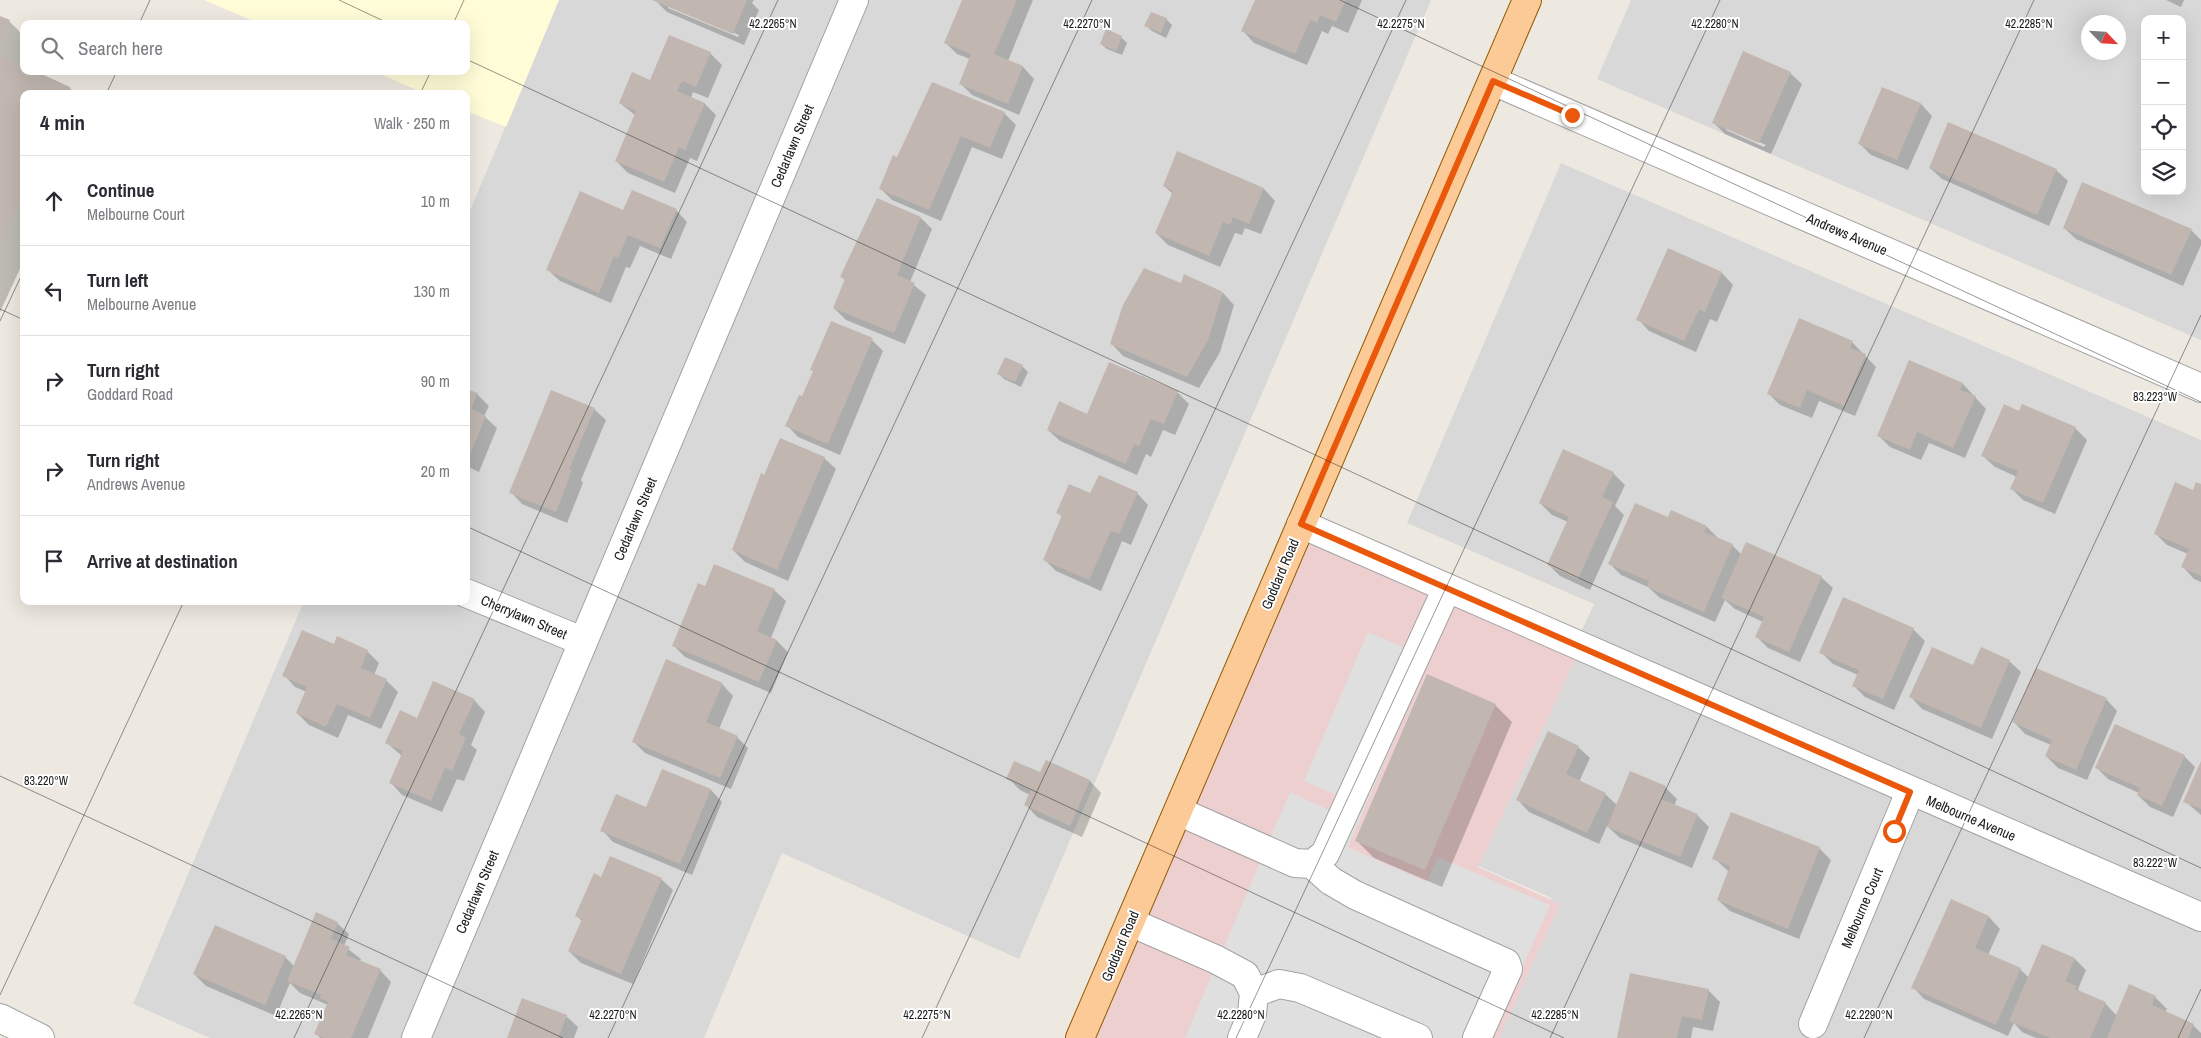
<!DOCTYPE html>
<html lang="en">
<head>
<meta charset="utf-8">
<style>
  body { margin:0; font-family:"Archivo Narrow",sans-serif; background:#f7f7f7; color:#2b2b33 }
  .controls { position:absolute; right:15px; top:15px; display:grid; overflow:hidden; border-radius:10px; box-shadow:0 5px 20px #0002 }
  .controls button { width:45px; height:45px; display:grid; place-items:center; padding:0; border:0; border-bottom:1px solid #e1e1e2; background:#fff; color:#2b2b33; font:25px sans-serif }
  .compass { position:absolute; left:2081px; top:15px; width:45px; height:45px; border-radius:50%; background:#fff; box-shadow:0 5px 20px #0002; rotate:115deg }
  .stop { position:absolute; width:15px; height:15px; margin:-11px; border:4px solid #ea580c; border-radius:50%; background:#fff }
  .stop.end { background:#ea580c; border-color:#fff; box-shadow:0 1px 5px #0008 }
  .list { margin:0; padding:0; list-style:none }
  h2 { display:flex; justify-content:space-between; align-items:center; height:65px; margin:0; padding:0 20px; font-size:21px }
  h2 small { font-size:16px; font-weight:400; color:#7c7c81 }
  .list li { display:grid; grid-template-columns:32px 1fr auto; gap:15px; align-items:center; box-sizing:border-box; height:90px; padding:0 20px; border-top:1px solid #e1e1e2 }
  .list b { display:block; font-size:19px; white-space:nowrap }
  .list p { margin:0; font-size:16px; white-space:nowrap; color:#7c7c81 }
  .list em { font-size:16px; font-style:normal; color:#7c7c81 }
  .icon { flex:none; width:28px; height:28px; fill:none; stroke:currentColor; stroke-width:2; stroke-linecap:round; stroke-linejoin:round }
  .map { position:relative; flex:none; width:2201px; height:1038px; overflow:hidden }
  .search { position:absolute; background:#fff; box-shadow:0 5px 20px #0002; left:20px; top:20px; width:450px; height:55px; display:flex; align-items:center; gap:12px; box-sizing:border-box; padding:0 18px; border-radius:10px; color:#7c7c81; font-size:19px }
  .panel { position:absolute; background:#fff; box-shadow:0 5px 20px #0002; left:20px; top:90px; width:450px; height:515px; border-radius:10px }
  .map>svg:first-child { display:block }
  .residential { fill:#d9d8d8; fill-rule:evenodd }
  .commercial { fill:#eecfcf }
  .education { fill:#fffcd7 }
  .parking { fill:#dfdfdf }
  .shadow { fill:#0003; fill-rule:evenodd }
  .building { fill:#c1b7b0 }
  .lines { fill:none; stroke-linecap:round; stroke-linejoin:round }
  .minor-casing { stroke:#a2a2a2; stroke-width:30 }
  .major-casing { stroke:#915901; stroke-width:30 }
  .minor { stroke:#fff; stroke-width:28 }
  .major { stroke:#fbca97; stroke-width:28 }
  .route { stroke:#ea580c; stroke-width:6 }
  .ticks { fill:none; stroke:#1b1b1b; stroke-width:1; stroke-opacity:0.45 }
  .labels { text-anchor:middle; stroke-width:4; stroke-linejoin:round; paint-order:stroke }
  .street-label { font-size:14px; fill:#1b1b1b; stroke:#fff }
  .ticks-label { font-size:12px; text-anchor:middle; fill:#1b1b1b; stroke:#fff; stroke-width:4; stroke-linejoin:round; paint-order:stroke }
</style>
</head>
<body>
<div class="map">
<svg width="2201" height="1038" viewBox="0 0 2201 1038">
  <rect width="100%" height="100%" fill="#ede8e0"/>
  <g class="residential">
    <polygon points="559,0 1431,0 1019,959 782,853 704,1038 210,1038 133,1004 304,601 466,601 466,220"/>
    <path d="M1631 0H2201V340L1597 79ZM2145 19H2182V191H2145ZM2088 22H2118V52H2088Z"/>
    <polygon points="1561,163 2201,440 2201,1038 1492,1038 1552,898 1474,864 1594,604 1407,523"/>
  </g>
  <polygon class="commercial" points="1301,524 1581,647 1478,867 1560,904 1499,1038 1080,1038"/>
  <polygon class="education" points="204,0 559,0 506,127 466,111 466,94 426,94 373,71 466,71 466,24 260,24"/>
  <polygon class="parking" points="1368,632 1429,658 1348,847 1427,882 1438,857 1550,905 1491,1038 1185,1038 1290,792 1331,811 1338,796 1304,781"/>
  <g class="shadow">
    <path d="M754 0 752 3 759 10 744 45 667 12 656 1ZM668 5 739 35 738 37 668 8Z"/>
    <polygon points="968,0 1033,0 1008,61 1023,67 1034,79 1019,115 972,95 960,83 970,59 957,54 946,43"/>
    <polygon points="1256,0 1362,0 1348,33 1332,26 1328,34 1322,31 1307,65 1254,43 1243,31"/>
    <polygon points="2166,0 2184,0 2181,7"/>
    <polygon points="0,17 9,21 24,36 24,59 21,66 24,71 32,71 70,88 75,94 24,94 24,260 0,312"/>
    <polygon points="1166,19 1172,25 1166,38 1152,31 1146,26"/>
    <polygon points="1121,37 1127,43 1122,55 1107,49 1101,44"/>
    <polygon points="710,53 722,65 708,98 693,92 691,98 705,104 716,115 697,161 690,158 675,193 628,173 616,161 636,116 620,103"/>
    <path d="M1790 73 1802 84 1771 154 1725 134 1714 123ZM1726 127 1766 145 1764 147 1726 130Z"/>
    <polygon points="1921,104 1932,116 1908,170 1871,155 1859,143"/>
    <polygon points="1004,113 1016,125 1002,159 972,147 941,221 892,200 881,189 898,158"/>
    <polygon points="1178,152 1264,189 1275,201 1261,234 1245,228 1242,235 1235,233 1220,267 1168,245 1156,233 1173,194 1164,186"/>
    <polygon points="1930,168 2056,170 2068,181 2049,226 1942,179"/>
    <polygon points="676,210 687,222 671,259 640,246 630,268 626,267 611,303 560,281 548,270 624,212"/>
    <polygon points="921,218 932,229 910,282 926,295 905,344 846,320 834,308 845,280 842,277"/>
    <polygon points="2064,228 2191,230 2201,240 2201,245 2183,286 2076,239"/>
    <polygon points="1668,250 1722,273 1733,285 1717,322 1710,319 1696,352 1649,331 1638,319"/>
    <polygon points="1182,285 1223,293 1234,305 1220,352 1199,388 1123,356 1112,344"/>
    <polygon points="872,340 883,351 840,455 798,437 787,425 803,398"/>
    <polygon points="1852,342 1876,367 1855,416 1819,401 1812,418 1780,405 1768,393"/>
    <polygon points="1910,362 1963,384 1986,409 1965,458 1929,443 1921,460 1890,447 1878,435"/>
    <polygon points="1022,366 1028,372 1021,387 1004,379 999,374"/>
    <polygon points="466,390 477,394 489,406 484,416 497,428 479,472 466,466"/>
    <polygon points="1177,392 1189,404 1175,435 1163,430 1151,457 1146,454 1137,475 1060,441 1048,430 1087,415"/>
    <polygon points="594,409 606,420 581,480 583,483 567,523 522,504 511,492"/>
    <polygon points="2020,412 2075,428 2087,440 2055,514 2023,500 2012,489 2017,477 1995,467 1983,456"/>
    <polygon points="824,458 836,469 788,581 745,562 733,550 765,476"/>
    <polygon points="1613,473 1625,485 1615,506 1624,515 1590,590 1560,576 1549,565 1568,522 1552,515 1540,503"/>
    <polygon points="2201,485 2201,582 2194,579 2183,567 2188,554 2167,545 2155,533"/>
    <polygon points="1137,493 1148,505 1131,545 1122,541 1101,591 1056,571 1045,560 1063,517 1058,513 1091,495"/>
    <polygon points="1669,519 1707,527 1718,538 1732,545 1742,555 1821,577 1833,588 1800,662 1768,648 1757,637 1763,622 1735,609 1725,600 1715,622 1660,598 1648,587 1621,575 1610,564"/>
    <polygon points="706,587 774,590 786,601 771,638 777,641 788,652 771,693 685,657 673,645"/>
    <polygon points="1913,629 1925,641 1894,710 1865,697 1854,686 1858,675 1833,664 1821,652"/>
    <polygon points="338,638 368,652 379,663 374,675 386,680 398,692 381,729 348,715 338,738 309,725 297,713 307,692 295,687 284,675 335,645"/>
    <polygon points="2009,661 2021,672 1992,739 1922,709 1911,697 1974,666"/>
    <polygon points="722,684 733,696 719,729 737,737 748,748 731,789 645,753 633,741"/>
    <polygon points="2106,699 2117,711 2087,780 2058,768 2046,756 2051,745 2025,734 2014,722"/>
    <polygon points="474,700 485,712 471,745 477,750 464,781 457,779 442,812 402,795 391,783 402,756 387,743 418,719"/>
    <polygon points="1495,705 1512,722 1442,887 1374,858 1357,841"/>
    <polygon points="1578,747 1590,758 1579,782 1605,794 1617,805 1665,787 1677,799 1674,806 1697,815 1709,827 1692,868 1620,838 1607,826 1599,844 1529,812 1518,800"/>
    <polygon points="2184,756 2195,767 2173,817 2150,807 2138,795 2139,793 2108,779 2097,768"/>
    <polygon points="1046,762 1090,781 1101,793 1082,837 1037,817 1026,805 1030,795 1020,790 1008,778 1041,774"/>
    <polygon points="2201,764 2201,815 2185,801"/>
    <polygon points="663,771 711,790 722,802 692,875 613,842 602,830 647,809"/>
    <polygon points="1819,848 1831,860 1799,939 1730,911 1718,900 1729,872 1714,858"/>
    <polygon points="602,878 661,879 673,890 633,984 581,963 569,951 582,921 577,916"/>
    <polygon points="1951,901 1989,917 2000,929 1988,955 2021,970 2029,978 2043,945 2075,959 2086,970 2078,989 2082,994 2105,1003 2116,1015 2129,986 2155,997 2167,1009 2165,1012 2193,1025 2201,1033 2201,1038 2036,1038 2022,1032 2014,1023 2008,1036 1924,999 1913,987"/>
    <polygon points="337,923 349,934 344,946 361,959 360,962 380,970 391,982 368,1038 320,1038 316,1033 328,1005 300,993 290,983 276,1016 206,986 194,974 285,957 295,967"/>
    <polygon points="1708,990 1720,1002 1713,1031 1693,1027 1691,1038 1618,1038"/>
    <polygon points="566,1016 578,1027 574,1038 508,1038"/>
  </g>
  <g class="building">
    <polygon points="652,0 747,0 733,34"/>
    <polygon points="962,0 1017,0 994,54 1023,66 1008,104 959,84 971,54 944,43"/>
    <polygon points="1255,0 1346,0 1336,22 1320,15 1317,23 1310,20 1295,54 1241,31"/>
    <polygon points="1151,12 1167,18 1161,33 1144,26"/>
    <polygon points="0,16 10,20 0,42"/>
    <polygon points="1106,29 1122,36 1116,51 1100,44"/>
    <polygon points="669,35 711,52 696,87 682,81 677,91 705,103 685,150 679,147 664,182 615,161 636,111 619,103 632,72 650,80"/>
    <polygon points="1743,51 1791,72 1759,143 1712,123"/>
    <polygon points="0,56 24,66 24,71 35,71 70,87 67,94 24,94 24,190 0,243"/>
    <polygon points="932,82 1005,112 990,148 961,136 929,210 879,189 893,155 897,157"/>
    <polygon points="1882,87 1921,103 1897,160 1858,144"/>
    <polygon points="1948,122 2057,169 2037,215 1929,168"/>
    <polygon points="1177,151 1264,188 1249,224 1233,217 1230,225 1223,222 1209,256 1155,233 1173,191 1163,186"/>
    <polygon points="2082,182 2192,229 2171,275 2063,228"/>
    <polygon points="632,190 677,209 660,248 628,235 618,258 614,256 599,293 546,270 580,191 623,210"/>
    <polygon points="877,198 921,217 897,275 915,283 894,333 833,308 845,279 840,277"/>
    <polygon points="1668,248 1722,272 1705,312 1699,309 1684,341 1636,320"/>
    <polygon points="1144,268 1181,283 1184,274 1223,292 1208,340 1187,377 1110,344 1123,305"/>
    <polygon points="1799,318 1853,341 1850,348 1866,354 1844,406 1807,390 1800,408 1767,394"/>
    <polygon points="831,321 873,338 828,444 785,426 799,395 802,396 813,371 810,370"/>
    <polygon points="1005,357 1023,365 1015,382 997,374"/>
    <polygon points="1909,360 1963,383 1960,390 1976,396 1953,448 1917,432 1910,450 1877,436"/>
    <polygon points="1109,362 1178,391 1164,424 1151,419 1139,446 1134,444 1126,464 1047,430 1059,401 1087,414"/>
    <polygon points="466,389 478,393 471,409 486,416 466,464"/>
    <polygon points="551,390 595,408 569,469 572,470 556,512 509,493"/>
    <polygon points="2004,404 2019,411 2022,404 2076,427 2043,503 2010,489 2018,471 1981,456"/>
    <polygon points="780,438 825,457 777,570 732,550 761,473 764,475"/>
    <polygon points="1563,449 1614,472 1602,497 1613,502 1578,579 1547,565 1569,517 1539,503"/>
    <polygon points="1099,475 1138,492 1119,534 1111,531 1089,580 1043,560 1062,515 1056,513 1069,484 1090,493"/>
    <polygon points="2175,482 2193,490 2196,482 2201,484 2201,576 2181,567 2189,549 2154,534"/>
    <polygon points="1635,503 1668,517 1671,510 1707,526 1704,532 1733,544 1704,612 1647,587 1649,581 1608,564"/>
    <polygon points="1746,542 1822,576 1789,652 1755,637 1764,617 1721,598"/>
    <polygon points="714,564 775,589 757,631 777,640 759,682 672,646 698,583 705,586"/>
    <polygon points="1843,597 1914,628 1883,699 1852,686 1859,670 1819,653"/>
    <polygon points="302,630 334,644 337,636 368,650 361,668 387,679 370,718 337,704 326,727 296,713 307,687 282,676"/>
    <polygon points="1932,647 1973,665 1981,647 2010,660 1981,728 1909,697"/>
    <polygon points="666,659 723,683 706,722 738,736 720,778 632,742"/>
    <polygon points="2036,668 2107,698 2076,770 2045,756 2052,740 2012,722"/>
    <polygon points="1427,674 1496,704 1425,870 1355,841"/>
    <polygon points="433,681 475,699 459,734 466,738 452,771 445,768 431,801 389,783 403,751 385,743 400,710 417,718"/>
    <polygon points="2115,724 2185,755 2162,806 2137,795 2140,788 2095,768"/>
    <polygon points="1548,731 1579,746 1566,774 1606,793 1587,833 1516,800"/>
    <polygon points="1046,760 1090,780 1070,826 1024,805 1031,790 1006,779 1014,761 1040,772"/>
    <polygon points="2201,761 2201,809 2183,802"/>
    <polygon points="662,769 711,789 680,864 600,831 616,794 646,807"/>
    <polygon points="1630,771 1666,786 1661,799 1698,814 1680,857 1607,827"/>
    <polygon points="1731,812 1820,847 1788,929 1717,900 1730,866 1712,859"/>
    <polygon points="610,856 662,878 621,974 568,951 582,919 575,916 594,873 601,877"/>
    <polygon points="1951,899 1989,916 1975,948 2021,968 1996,1025 1911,988"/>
    <polygon points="316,912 338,922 331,939 350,947 346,955 381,969 351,1038 325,1038 314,1034 328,1002 320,998 321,995 287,981"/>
    <polygon points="215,925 286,956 265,1005 193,974"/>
    <polygon points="2042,944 2075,958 2065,981 2077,986 2075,989 2106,1002 2090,1038 2050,1038 2009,1021"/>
    <polygon points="1630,973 1709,989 1702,1020 1682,1016 1677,1038 1617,1038"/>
    <polygon points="2129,984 2156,996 2152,1005 2194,1024 2188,1038 2107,1038"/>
    <polygon points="522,998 567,1015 558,1038 507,1038"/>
  </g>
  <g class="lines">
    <defs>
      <g id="minor">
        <polyline points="1493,81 2201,388"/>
        <polyline points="1301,524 2201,917"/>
        <polyline points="466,593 582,641"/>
        <polyline points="1178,811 1295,863 1312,864 1325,854 1447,588"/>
        <polyline points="1312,864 1331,881 1355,895 1506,963 1508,969 1477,1038"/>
        <polyline points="1130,922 1215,959 1245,975 1254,993 1252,1014 1242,1038"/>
        <polyline points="1254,993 1279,984 1300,988 1418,1038"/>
        <polyline points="0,1018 40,1038"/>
        <polyline points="1813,1024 1910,792"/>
        <polyline points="416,1038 854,0"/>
      </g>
      <polyline id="major" points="1080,1038 1527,0"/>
    </defs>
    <use href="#minor" class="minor-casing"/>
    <use href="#major" class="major-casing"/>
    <use href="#minor" class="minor"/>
    <use href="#major" class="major"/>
  </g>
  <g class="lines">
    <polyline class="route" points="1572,115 1493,81 1301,524 1910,792 1894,831"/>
  </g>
  <path class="ticks" d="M339 0 390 24M1340 0 2201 402M139 24 150 0M453 24 464 0M466 59 2201 868M106 94 117 71M420 94 431 71M0 309 24 320M0 321 24 270M466 526 1564 1038M0 776 563 1038M0 995 184 601M294 1038 778 0M608 1038 1092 0M922 1038 1406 0M1236 1038 1720 0M1550 1038 2034 0M1864 1038 2201 315M2178 1038 2201 989"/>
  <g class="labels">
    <g class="street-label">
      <text transform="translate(792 146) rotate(-67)" y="5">Cedarlawn Street</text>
      <text transform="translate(1847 234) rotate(23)" y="5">Andrews Avenue</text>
      <text transform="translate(635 519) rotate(-67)" y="5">Cedarlawn Street</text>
      <text transform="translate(1280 574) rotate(-67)" y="5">Goddard Road</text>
      <text transform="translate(524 617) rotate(23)" y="5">Cherrylawn Street</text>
      <text transform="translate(1971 818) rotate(23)" y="5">Melbourne Avenue</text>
      <text transform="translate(477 892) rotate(-67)" y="5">Cedarlawn Street</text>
      <text transform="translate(1862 908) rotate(-67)" y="5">Melbourne Court</text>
      <text transform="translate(1120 946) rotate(-67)" y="5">Goddard Road</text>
    </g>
  </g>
  <g class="ticks-label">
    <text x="773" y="28">42.2265°N</text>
    <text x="1087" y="28">42.2270°N</text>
    <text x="1401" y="28">42.2275°N</text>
    <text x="1715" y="28">42.2280°N</text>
    <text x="2029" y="28">42.2285°N</text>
    <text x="2155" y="401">83.223°W</text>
    <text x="46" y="785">83.220°W</text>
    <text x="2155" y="867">83.222°W</text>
    <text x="299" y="1019">42.2265°N</text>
    <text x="613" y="1019">42.2270°N</text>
    <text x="927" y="1019">42.2275°N</text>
    <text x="1241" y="1019">42.2280°N</text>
    <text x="1555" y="1019">42.2285°N</text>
    <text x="1869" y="1019">42.2290°N</text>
  </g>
</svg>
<div class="controls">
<button>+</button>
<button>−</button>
<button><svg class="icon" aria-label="locate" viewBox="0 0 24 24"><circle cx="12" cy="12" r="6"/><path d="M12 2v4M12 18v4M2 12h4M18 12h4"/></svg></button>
<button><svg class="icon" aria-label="layers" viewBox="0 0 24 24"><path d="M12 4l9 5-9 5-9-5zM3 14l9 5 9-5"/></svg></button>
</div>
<svg class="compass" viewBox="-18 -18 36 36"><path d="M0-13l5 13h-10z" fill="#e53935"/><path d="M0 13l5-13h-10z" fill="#7c7c81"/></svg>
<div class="stop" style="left:1894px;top:831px"></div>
<div class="stop end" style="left:1572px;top:115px"></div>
<div class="search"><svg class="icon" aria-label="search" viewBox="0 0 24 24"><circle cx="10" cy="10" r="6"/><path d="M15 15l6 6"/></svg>Search here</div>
<section class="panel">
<h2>4 min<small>Walk · 250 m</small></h2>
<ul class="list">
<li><svg class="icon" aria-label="ahead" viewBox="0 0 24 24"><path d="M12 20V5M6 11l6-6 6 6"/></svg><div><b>Continue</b><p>Melbourne Court</p></div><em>10 m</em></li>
<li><svg class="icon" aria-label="left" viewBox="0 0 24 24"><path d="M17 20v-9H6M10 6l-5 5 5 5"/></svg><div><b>Turn left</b><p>Melbourne Avenue</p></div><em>130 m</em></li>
<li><svg class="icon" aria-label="right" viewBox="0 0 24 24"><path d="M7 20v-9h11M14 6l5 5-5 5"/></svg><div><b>Turn right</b><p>Goddard Road</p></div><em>90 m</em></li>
<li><svg class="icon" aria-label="right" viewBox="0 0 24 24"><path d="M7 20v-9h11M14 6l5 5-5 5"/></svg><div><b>Turn right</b><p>Andrews Avenue</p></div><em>20 m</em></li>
<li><svg class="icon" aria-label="arrive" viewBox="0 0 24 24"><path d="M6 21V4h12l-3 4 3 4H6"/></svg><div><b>Arrive at destination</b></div></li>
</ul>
</section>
</div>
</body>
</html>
